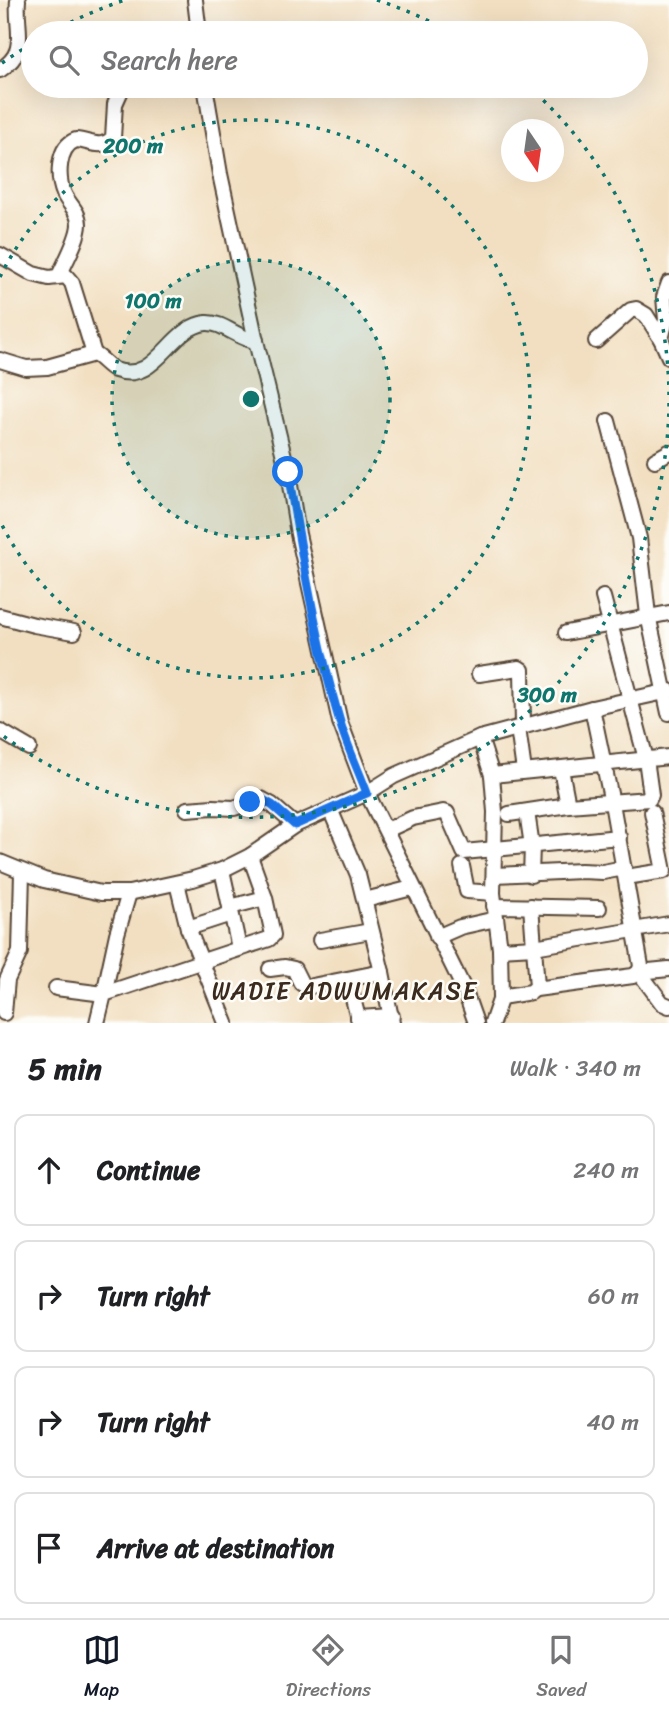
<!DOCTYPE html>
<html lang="en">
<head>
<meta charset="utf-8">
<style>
  body { margin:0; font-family:Sriracha,sans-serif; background:#f6f6f6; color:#202124 }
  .compass { position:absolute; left:501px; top:119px; width:63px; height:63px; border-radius:50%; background:#fff; box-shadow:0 7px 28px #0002; rotate:167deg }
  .stop { position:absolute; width:21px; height:21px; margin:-16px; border:5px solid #1a73e8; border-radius:50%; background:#fff }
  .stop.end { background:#1a73e8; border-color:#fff; box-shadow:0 2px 7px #0008 }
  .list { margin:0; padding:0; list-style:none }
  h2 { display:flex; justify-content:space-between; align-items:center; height:91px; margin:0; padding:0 28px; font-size:30px }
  h2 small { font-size:23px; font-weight:400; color:#757577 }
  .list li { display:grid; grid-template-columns:46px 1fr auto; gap:21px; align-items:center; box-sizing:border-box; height:112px; margin:0 14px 14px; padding:0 14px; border:2px solid #e0e0e0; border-radius:14px }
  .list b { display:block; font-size:26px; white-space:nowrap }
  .list em { font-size:23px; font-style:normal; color:#757577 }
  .icon { flex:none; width:38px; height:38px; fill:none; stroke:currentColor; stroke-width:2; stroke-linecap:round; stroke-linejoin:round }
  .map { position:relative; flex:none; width:669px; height:1023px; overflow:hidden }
  .search { position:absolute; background:#fff; box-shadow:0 7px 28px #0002; left:21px; right:21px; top:21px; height:77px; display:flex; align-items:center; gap:18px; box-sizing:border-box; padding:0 24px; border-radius:38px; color:#757577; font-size:26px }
  .sheet { height:595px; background:#fff }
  nav { display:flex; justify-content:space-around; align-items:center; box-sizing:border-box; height:98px; border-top:2px solid #e0e0e0; background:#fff; font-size:19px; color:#757577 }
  nav a { display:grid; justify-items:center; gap:4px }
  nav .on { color:#111827 }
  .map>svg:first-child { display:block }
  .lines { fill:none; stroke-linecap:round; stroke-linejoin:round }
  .minor-casing { stroke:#564536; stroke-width:18 }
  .minor { stroke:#fff; stroke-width:14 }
  .route { stroke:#1a73e8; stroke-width:9 }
  .ring { fill:none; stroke:#0f766e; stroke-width:3.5; stroke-dasharray:3.5 7 }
  .labels { text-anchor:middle; stroke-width:5; stroke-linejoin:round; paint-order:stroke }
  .quarter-label { font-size:24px; letter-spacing:2px; fill:#3b2a1e; stroke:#fdfcf7 }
  .centre { fill:#0f766e; stroke:#fdfcf7; stroke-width:3.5 }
  .ring-label { font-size:21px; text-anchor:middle; font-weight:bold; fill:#0f766e; stroke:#fdfcf7; stroke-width:5; stroke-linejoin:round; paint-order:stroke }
</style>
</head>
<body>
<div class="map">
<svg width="669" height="1023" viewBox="0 0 669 1023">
  <rect width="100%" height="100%" fill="#fdfcf7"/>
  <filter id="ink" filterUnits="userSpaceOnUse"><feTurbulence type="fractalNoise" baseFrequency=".0143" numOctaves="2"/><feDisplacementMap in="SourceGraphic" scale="14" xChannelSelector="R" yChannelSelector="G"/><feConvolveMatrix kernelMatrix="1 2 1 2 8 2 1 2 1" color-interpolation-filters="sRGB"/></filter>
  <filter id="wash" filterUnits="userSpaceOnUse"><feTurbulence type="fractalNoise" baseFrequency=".00686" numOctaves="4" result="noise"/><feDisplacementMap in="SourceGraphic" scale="28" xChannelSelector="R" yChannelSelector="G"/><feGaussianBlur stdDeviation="1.57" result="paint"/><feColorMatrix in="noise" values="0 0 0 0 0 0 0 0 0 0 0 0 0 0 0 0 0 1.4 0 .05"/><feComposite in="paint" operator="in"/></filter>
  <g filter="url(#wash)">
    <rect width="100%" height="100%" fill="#f2dfc1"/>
  </g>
  <g filter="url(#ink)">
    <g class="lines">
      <defs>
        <g id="minor">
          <polyline points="195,0 199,33"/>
          <path d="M0 70C30 51 15 30 18 0"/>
          <polyline points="205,86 220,174 256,341 288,473 298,534 340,722 367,793 464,989 476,1023"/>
          <polyline points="0,255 33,274 49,278 66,276 72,283 94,354"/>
          <path d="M59 276C65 262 79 238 79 224 79 211 69 205 64 194 57 178 57 147 76 140 90 141 101 150 113 138L115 104 123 86"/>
          <polyline points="669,283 664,297 666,320 661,339 669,357"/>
          <polyline points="596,341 631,310 636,309 646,315 661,339"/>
          <path d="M0 360 26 368 47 367 94 354C102 358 107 366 115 370 157 385 169 327 206 323 224 322 237 339 256 341"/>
          <polyline points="608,421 639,538 648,615 669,713"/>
          <polyline points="655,460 669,452"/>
          <polyline points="0,616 34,625 74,632"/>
          <polyline points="566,633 669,613"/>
          <polyline points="479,674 519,668 522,670 523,725"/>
          <polyline points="518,728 524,771"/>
          <polyline points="0,731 29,748"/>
          <polyline points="480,738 492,775 495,812 493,893 500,949 501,997 492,1023"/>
          <polyline points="561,769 568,805"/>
          <polyline points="492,775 669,757"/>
          <polyline points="187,809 213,807 234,808 261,799 272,805 295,825"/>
          <polyline points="330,809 358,875 382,972 392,1023"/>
          <polyline points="527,812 532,846 531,875"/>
          <polyline points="509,814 568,805 649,799 651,795 646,759 603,597"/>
          <polyline points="387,830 413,818 443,812 447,813 464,852 619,837"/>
          <polyline points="0,862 44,880 101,893 129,893 193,879 222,870 250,856 295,825 367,793 394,776 480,738 592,708 669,691"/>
          <polyline points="462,866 467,891 493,893"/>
          <polyline points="222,870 239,948"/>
          <polyline points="494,875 581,871 603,872 624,868"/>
          <polyline points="626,877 664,871 652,812"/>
          <polyline points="177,883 188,928 226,1023"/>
          <polyline points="365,900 412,888"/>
          <polyline points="494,906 599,908"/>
          <polyline points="230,907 265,898"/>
          <polyline points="188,928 231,914"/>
          <polyline points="437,937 460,927 496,919"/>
          <polyline points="320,940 371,931"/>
          <polyline points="500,949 534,947 669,924"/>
          <polyline points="270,969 285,967 294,969 301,983 307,987 382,972"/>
          <polyline points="639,972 662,1003 669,1006"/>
          <polyline points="639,972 669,969"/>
          <polyline points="348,979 358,1018 392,1016"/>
          <polyline points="56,988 104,994 117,934 129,893"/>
          <polyline points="536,989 633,976 639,972 641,966 612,803 592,708"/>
          <polyline points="501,997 531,992 537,987 531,906"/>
          <polyline points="4,1013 7,980 20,952 22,872"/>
          <polyline points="97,1023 104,994 269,939 273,935 265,898 250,856"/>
        </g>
      </defs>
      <use href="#minor" class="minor-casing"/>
      <use href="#minor" class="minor"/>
    </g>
  </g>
  <g class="lines" filter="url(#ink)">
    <path class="route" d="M250 802 261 799 272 805 295 825 367 793C358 769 347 746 340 722 316 641 302 556 288 472"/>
  </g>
  <circle cx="251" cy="399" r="139" fill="#0f766e" fill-opacity=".12"/>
  <g class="ring">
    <circle cx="251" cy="399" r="139"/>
    <path d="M0 277A279 279 0 1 1 0 521"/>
    <path d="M669 403A418 418 0 0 1 2 735M2 63A418 418 0 0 1 33 43M52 32A418 418 0 0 1 125 0M377 0A418 418 0 0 1 450 32M528 86A418 418 0 0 1 669 395"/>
  </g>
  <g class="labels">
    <g class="quarter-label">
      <text x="345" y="999">WADIE ADWUMAKASE</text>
    </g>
  </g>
  <circle cx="251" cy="399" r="10" class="centre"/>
  <g class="ring-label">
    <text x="133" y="153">200 m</text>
    <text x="153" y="308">100 m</text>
    <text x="547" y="702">300 m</text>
  </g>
</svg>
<svg class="compass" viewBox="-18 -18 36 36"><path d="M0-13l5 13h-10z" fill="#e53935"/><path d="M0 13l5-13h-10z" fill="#757577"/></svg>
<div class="stop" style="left:288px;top:472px"></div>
<div class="stop end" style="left:250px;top:802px"></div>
<div class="search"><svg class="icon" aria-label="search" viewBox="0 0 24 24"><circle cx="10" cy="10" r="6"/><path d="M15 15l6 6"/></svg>Search here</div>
</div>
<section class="sheet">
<h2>5 min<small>Walk · 340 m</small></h2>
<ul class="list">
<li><svg class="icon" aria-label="ahead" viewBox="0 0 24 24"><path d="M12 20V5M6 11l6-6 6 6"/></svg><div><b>Continue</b></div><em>240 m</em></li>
<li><svg class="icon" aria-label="right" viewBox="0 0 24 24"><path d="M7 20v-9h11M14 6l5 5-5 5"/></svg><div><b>Turn right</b></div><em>60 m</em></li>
<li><svg class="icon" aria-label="right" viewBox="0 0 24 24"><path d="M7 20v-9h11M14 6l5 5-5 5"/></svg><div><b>Turn right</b></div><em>40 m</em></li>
<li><svg class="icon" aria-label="arrive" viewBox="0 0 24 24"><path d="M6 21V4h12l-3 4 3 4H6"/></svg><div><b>Arrive at destination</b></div></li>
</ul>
</section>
<nav>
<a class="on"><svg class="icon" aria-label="map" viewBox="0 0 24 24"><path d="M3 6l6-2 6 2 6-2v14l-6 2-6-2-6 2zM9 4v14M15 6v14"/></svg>Map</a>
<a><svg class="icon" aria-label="directions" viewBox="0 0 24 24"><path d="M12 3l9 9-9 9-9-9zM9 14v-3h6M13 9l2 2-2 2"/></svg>Directions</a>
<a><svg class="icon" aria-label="saved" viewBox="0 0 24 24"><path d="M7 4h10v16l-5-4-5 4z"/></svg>Saved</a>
</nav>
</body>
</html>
